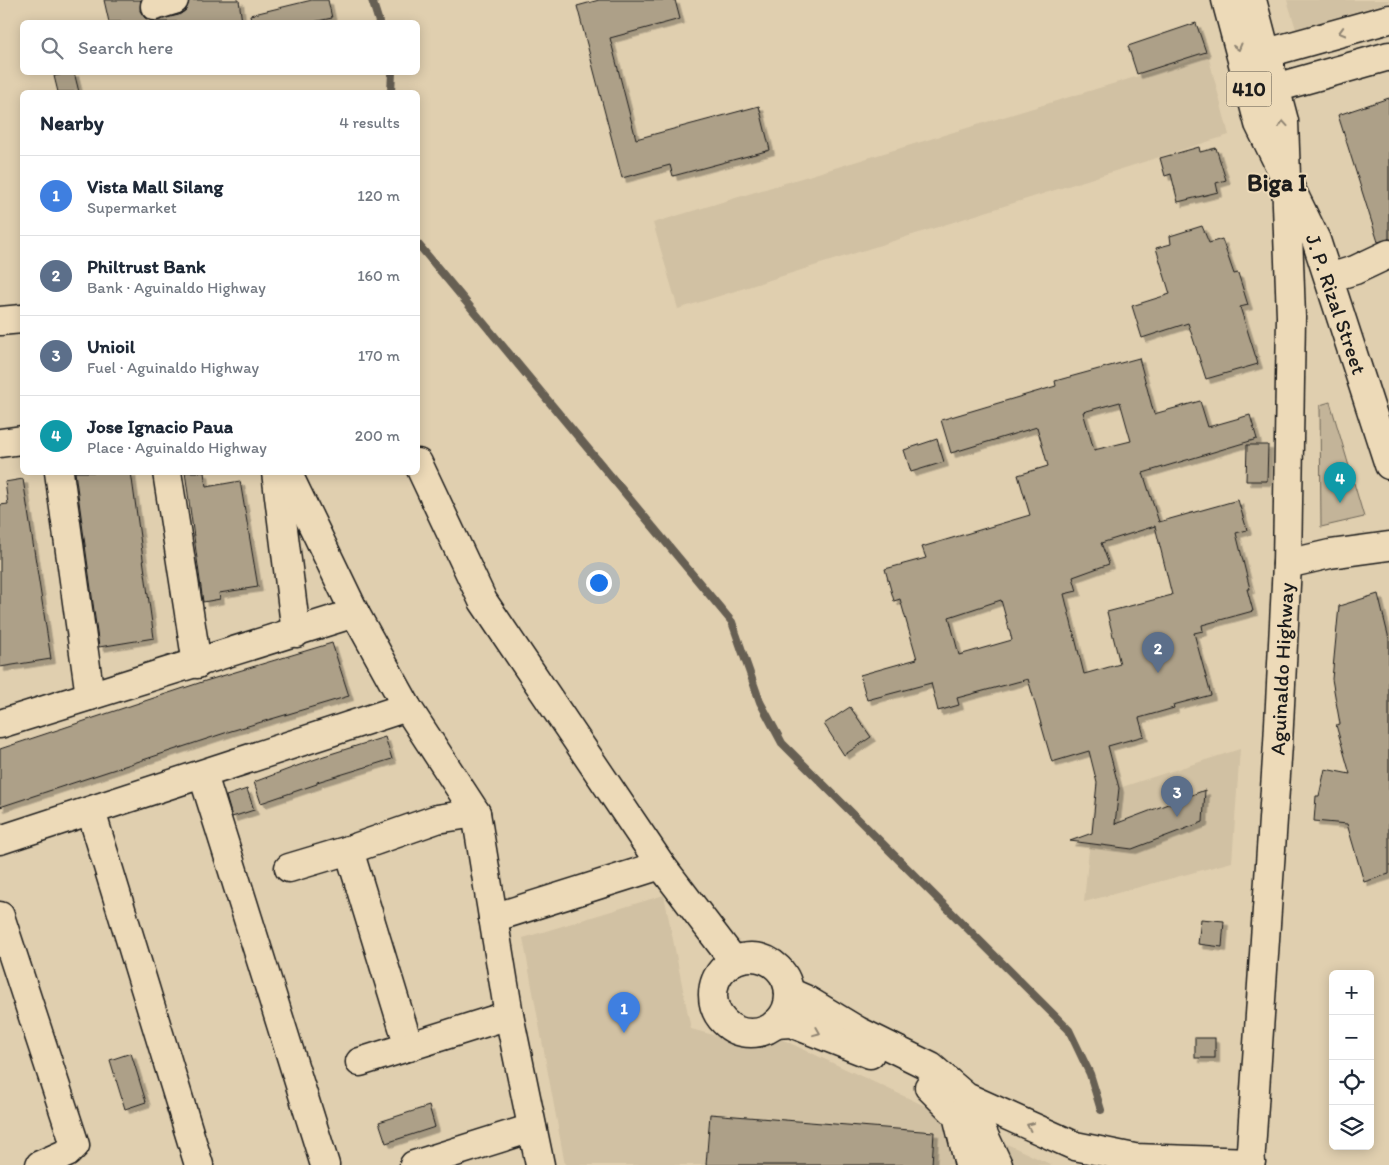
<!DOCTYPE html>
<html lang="en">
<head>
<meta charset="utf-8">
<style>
  body { margin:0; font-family:Itim,sans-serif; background:#f2f2f3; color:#1f2937 }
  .controls { position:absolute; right:15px; bottom:15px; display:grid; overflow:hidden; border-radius:8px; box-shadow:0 2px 12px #0003 }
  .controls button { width:45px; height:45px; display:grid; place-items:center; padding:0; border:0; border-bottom:1px solid #e0e1e3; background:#fff; color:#1f2937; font:25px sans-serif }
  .you { position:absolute; left:598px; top:582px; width:18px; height:18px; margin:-12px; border:4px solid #fff; border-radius:50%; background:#1a73e8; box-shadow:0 0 0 8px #1a73e833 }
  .badge { display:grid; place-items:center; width:32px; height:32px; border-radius:50%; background:#0f766e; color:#fff; font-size:16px; font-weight:700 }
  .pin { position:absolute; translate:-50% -41px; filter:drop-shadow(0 1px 2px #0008) }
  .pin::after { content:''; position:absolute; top:26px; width:18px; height:15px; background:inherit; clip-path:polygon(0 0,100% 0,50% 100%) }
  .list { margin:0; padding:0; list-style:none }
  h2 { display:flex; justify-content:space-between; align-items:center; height:65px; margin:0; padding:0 20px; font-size:21px }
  h2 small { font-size:16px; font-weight:400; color:#747a83 }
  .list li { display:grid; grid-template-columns:32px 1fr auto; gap:15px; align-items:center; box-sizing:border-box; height:80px; padding:0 20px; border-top:1px solid #e0e1e3 }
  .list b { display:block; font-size:19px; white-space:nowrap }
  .list p { margin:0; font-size:16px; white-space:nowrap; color:#747a83 }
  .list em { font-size:16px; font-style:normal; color:#747a83 }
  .icon { flex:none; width:28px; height:28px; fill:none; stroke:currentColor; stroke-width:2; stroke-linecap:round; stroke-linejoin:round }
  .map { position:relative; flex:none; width:1389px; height:1165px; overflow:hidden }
  .search { position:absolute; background:#fff; box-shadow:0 2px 12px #0003; left:20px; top:20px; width:400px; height:55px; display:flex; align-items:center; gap:12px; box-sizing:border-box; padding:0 18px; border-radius:8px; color:#747a83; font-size:19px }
  .panel { position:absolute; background:#fff; box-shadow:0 2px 12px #0003; left:20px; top:90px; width:400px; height:385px; border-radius:8px }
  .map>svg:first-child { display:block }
  .built { fill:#d1c1a3 }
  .green { fill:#c3b499; stroke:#70685a }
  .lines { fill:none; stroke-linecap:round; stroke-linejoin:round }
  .stream { stroke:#665f53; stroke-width:8 }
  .building { fill:#ada088; stroke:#1c1c1c; fill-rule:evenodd; filter:url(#shadow) }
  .minor-casing { stroke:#1c1c1c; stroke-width:31 }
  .major-casing { stroke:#1c1c1c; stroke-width:31 }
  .minor { stroke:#eddab8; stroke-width:28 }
  .major { stroke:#eddab8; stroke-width:28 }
  .oneway { stroke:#8f8472 }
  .labels { text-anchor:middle; stroke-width:4; stroke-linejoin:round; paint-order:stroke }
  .shield { fill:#eddab8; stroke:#5b554b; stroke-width:1 }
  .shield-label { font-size:20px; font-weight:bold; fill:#1c1c1c }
  .street-label { font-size:21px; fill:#1c1c1c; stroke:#eddab8 }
  .quarter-label { font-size:24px; font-weight:bold; fill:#1c1c1c; stroke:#eddab8 }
</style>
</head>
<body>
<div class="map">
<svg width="1389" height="1165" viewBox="0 0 1389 1165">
  <defs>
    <filter id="shadow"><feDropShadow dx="4.5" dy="4.5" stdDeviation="0" flood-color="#0004"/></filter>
  </defs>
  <rect width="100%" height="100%" fill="#e0cfaf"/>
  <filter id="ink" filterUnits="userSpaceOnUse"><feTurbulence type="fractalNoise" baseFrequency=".02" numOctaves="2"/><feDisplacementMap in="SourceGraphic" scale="10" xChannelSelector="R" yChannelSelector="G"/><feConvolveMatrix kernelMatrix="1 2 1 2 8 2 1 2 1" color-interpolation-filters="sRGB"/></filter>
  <g filter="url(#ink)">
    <g class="built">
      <polygon points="1287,0 1389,0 1389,2 1296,29"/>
      <polygon points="1208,55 1229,135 678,309 653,223"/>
      <polygon points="1240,749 1232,862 1084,902 1094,796"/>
      <polygon points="664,895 691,1029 754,1046 779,1038 1052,1165 565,1165 523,938"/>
    </g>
    <polygon class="green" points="1330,402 1364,517 1321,527 1320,405"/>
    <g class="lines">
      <g class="stream">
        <polyline points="372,0 379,22"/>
        <polyline points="391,92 392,72"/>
        <polyline points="418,244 732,622 760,702 782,743 1069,1030 1090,1074 1101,1110"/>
      </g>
    </g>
    <g class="building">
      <polygon points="104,0 141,0 140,11 145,18 152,21 179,15 186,10 189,0 239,0 242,22 109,22"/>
      <polygon points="312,0 328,0 332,18 313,22 251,22 250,15"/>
      <polygon points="599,0 675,0 680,19 610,38 636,139 759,106 770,150 673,176 670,165 622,178 577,6"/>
      <polygon points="1196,23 1206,52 1137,74 1128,46"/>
      <polygon points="74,72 79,92 58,92 54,76"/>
      <polygon points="1389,98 1389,239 1378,242 1338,115"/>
      <polygon points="1199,147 1200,152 1216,148 1226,180 1216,183 1218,192 1178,202 1171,174 1165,176 1160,158"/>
      <polygon points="1202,226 1209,243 1222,239 1234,274 1238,273 1248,305 1240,307 1258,364 1206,379 1188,323 1142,338 1132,306 1170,294 1156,248 1171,244 1170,236"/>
      <path d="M1139 358 1154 414 1200 401 1208 427 1250 415 1257 439 1143 473 1159 522 1238 500 1247 530 1236 533 1250 589H1247L1253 611 1202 625 1203 631 1194 633 1211 695 1173 705 1174 708 1139 718 1144 736 1108 746 1119 788 1115 824 1205 790 1203 822 1132 849 1070 841 1092 833 1097 783 1089 751 1052 762 1028 679 957 698 959 705 938 711 931 683 867 700 860 675 917 659 900 599 894 601 885 569 926 558 922 547 1030 515 1018 475 1048 466 1037 427 951 453 941 420 1056 386 1055 381ZM1120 402 1131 441 1094 450 1083 412ZM1155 526 1172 595 1107 612 1120 664 1084 674 1064 594 1077 591 1073 577 1109 564 1101 543ZM1001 600 1012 640 959 655 949 617Z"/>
      <polygon points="937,439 944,462 911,472 904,450"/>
      <polygon points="1247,445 1268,445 1267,481 1246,481"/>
      <polygon points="75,472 131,472 154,638 99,647"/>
      <polygon points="185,472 204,472 206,487 240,481 258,587 219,593 220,599 203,602"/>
      <polygon points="23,479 51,659 0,667 0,505 8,504 5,482"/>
      <polygon points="1378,594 1389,639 1389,874 1364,882 1347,824 1314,821 1316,796 1319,796 1325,769 1350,774 1336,725 1340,724 1332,679 1339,606"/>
      <polygon points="332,643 349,696 231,731 0,807 0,749 202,682"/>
      <polygon points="850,707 871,737 844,755 824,724"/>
      <polygon points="385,737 392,759 317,782 317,784 261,803 254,782 324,756"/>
      <polygon points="247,789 254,810 232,817 226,796"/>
      <polygon points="1201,919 1224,921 1222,947 1198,944"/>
      <rect x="1195" y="1038" width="20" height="20"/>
      <polygon points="131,1053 146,1102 125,1109 110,1060"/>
      <polygon points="429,1106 435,1127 386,1143 379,1122"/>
      <polygon points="710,1114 934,1132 932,1165 706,1165"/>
    </g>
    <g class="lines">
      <defs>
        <g id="minor">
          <polyline points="155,6 174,0"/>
          <polyline points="1267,53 1389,19"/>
          <polyline points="1275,88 1389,56"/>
          <polyline points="1329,278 1355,270 1389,254"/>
          <polyline points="0,321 22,319"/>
          <polyline points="0,443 22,440"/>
          <polyline points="418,463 483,601 661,865 734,961"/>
          <polyline points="59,472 90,696"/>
          <polyline points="167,472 197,664"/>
          <polyline points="276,472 296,633"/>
          <polyline points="287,472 355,613 407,707 476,813 509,1015 540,1165"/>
          <polyline points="0,724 355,613"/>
          <polyline points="203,775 325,1165"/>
          <polyline points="91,811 199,1165"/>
          <polyline points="0,840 407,707"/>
          <polyline points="349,850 409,1047"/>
          <polyline points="289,868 349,850 437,819 476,813"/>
          <polyline points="0,916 75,1145 67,1153 40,1165"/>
          <polyline points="493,918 661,865"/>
          <circle cx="751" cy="995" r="38"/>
          <polyline points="789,992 805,999 858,1031 931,1067 966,1097 1075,1146 1134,1158 1251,1162"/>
          <polyline points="775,1024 791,1023 870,1054"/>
          <polyline points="360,1062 509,1015"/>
          <polyline points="929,1087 957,1115 969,1165"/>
          <polyline points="967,1099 998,1165"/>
          <polyline points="414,1165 532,1128"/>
        </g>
        <g id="major">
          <polyline points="1226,0 1259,124 1316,240 1389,465"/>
          <polyline points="1287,564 1330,554 1389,546"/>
          <polyline points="1250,1165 1278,744 1287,564 1291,317 1284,121 1252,0"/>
        </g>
      </defs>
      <use href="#minor" class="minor-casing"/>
      <use href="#major" class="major-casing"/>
      <use href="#minor" class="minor"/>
      <use href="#major" class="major"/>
    </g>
    <defs><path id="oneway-chevron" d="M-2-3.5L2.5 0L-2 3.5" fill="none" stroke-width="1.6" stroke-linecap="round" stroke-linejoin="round" transform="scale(1.25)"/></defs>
    <g class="oneway">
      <use href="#oneway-chevron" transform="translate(1342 32) rotate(164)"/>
      <use href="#oneway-chevron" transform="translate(1238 47) rotate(75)"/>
      <use href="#oneway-chevron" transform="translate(1283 124) rotate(-95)"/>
      <use href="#oneway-chevron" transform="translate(817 1032) rotate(22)"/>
      <use href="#oneway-chevron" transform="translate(1030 1126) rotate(-156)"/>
    </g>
  </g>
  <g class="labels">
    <rect class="shield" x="1226.5" y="71.5" width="45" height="35" rx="4"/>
    <g class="shield-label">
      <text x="1249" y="96">410</text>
    </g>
    <g class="street-label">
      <text transform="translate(1336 304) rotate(71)" y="7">J. P. Rizal Street</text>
      <text transform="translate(1282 669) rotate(-87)" y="7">Aguinaldo Highway</text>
    </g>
    <g class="quarter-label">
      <text x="1277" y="191">Biga I</text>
    </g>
  </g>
</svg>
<div class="controls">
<button>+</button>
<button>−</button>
<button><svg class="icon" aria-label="locate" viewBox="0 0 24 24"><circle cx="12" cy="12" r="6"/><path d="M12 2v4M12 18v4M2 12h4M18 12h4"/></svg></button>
<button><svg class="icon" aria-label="layers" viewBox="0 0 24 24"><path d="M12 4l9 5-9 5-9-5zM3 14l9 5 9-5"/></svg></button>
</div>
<div class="you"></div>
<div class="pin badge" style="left:624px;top:1033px;background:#3f7fe0">1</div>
<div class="pin badge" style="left:1158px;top:673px;background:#5c6f8a">2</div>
<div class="pin badge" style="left:1177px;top:817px;background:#5c6f8a">3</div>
<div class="pin badge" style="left:1340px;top:503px;background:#0f9aa8">4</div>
<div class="search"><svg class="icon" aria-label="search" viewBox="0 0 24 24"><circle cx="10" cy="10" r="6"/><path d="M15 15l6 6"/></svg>Search here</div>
<section class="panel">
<h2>Nearby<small>4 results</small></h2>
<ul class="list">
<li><span class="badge" style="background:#3f7fe0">1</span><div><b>Vista Mall Silang</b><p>Supermarket</p></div><em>120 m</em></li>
<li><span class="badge" style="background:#5c6f8a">2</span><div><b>Philtrust Bank</b><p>Bank · Aguinaldo Highway</p></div><em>160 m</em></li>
<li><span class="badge" style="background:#5c6f8a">3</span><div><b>Unioil</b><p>Fuel · Aguinaldo Highway</p></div><em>170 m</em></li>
<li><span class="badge" style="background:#0f9aa8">4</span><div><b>Jose Ignacio Paua</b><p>Place · Aguinaldo Highway</p></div><em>200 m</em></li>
</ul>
</section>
</div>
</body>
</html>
